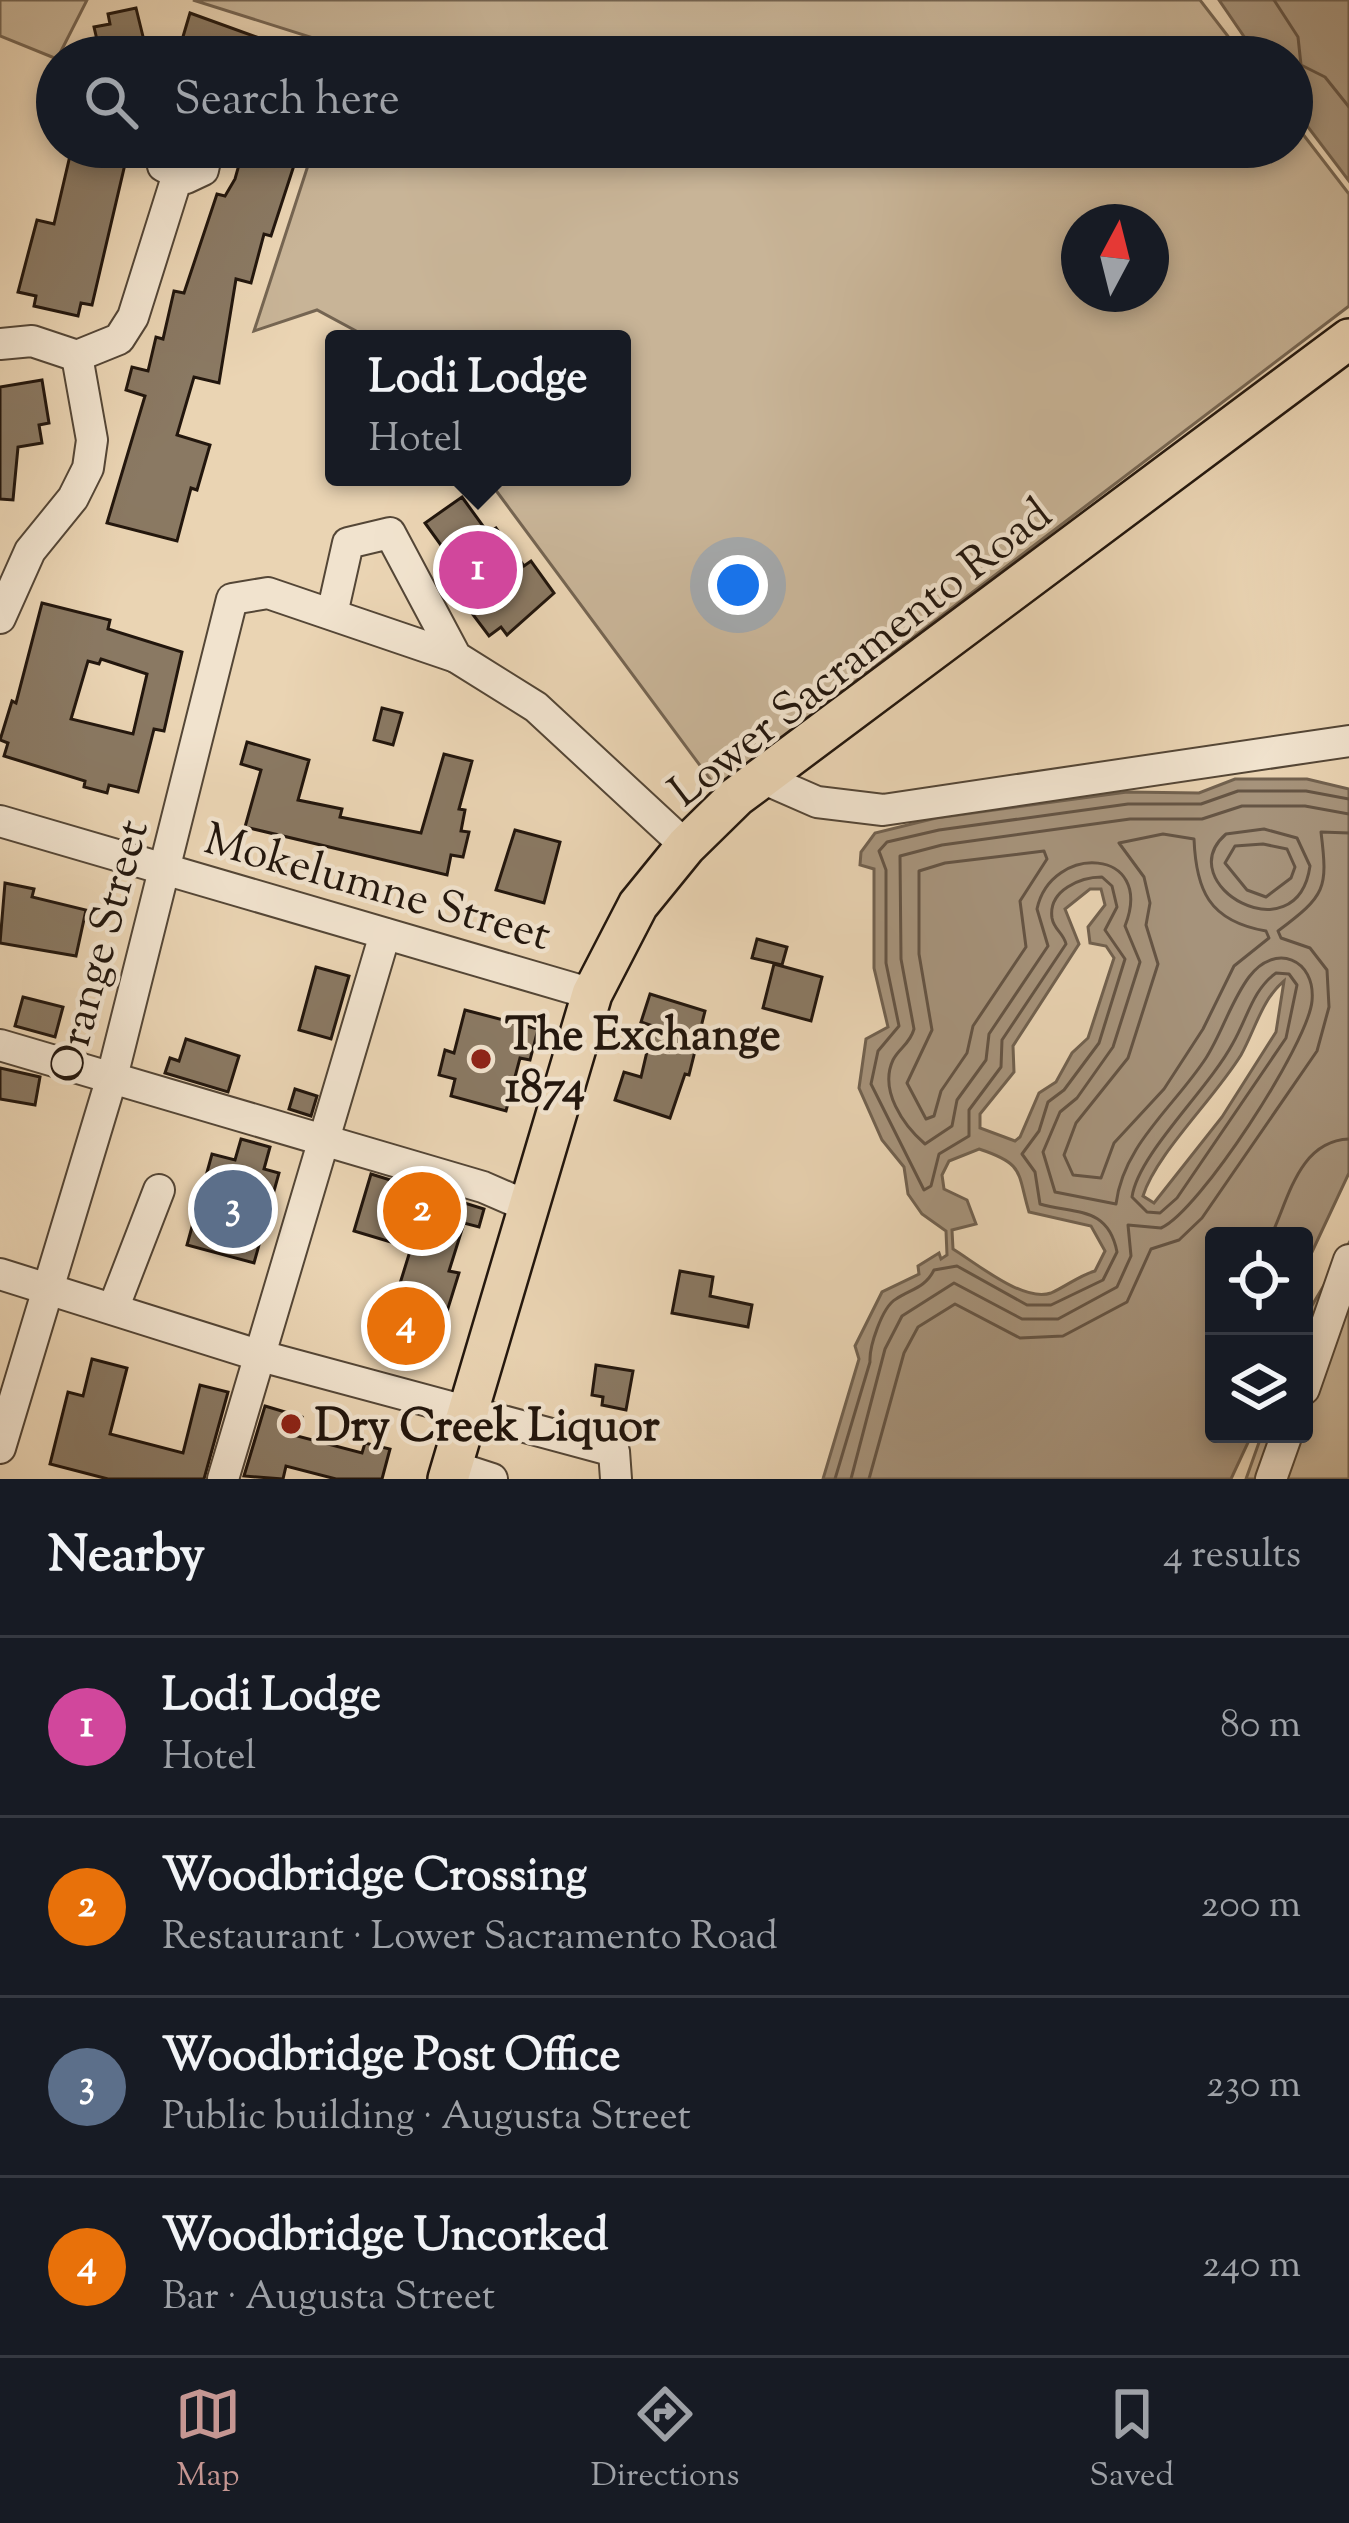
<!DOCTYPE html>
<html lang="en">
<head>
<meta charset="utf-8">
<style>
  body { margin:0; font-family:"Sorts Mill Goudy",serif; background:#20242c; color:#f1f3f6 }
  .controls { position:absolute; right:36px; bottom:36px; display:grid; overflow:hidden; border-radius:12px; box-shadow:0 6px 18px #0003 }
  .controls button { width:108px; height:108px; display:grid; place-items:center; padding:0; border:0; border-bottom:3px solid #363941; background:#171b24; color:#f1f3f6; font:60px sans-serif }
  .compass { position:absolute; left:1061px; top:204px; width:108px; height:108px; border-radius:50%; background:#171b24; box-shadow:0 6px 18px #0003; rotate:7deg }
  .you { position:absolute; left:738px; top:585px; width:42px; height:42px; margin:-30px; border:9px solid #fff; border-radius:50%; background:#1a73e8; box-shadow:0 0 0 18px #1a73e833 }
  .badge { display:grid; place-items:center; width:78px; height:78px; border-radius:50%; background:#c59692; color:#fff; font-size:39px; font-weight:700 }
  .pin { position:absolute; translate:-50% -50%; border:6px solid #fff; box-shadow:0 3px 12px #0006 }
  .popup { position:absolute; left:325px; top:330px; width:306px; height:156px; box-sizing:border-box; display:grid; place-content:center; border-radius:12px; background:#171b24; filter:drop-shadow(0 3px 9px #0005); font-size:39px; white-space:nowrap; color:#9ea1a6 }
  .popup b { font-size:45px; color:#f1f3f6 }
  .popup::after { content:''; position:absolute; left:50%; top:100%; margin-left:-24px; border:24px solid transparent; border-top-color:#171b24 }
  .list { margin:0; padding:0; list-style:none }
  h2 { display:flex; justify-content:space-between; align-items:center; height:156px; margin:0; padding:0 48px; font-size:51px }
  h2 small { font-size:39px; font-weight:400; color:#9ea1a6 }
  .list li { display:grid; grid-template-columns:78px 1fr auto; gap:36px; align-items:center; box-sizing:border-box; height:180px; padding:0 48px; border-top:3px solid #363941 }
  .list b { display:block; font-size:45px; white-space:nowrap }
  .list p { margin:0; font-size:39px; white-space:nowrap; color:#9ea1a6 }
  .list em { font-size:39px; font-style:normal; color:#9ea1a6 }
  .icon { flex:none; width:66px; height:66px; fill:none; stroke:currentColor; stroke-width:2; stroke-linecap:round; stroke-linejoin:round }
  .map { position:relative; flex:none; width:1349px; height:1479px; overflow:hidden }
  .search { position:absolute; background:#171b24; box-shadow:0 6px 18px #0003; left:36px; right:36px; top:36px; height:132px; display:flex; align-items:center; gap:30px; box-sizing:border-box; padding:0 42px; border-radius:66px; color:#9ea1a6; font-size:45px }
  .sheet { height:876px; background:#171b24 }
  nav { display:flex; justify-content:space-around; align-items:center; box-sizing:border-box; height:168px; border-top:3px solid #363941; background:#171b24; font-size:33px; color:#9ea1a6 }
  nav a { display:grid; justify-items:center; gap:6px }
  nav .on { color:#c59692 }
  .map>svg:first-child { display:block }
  .green { fill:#c8b497; stroke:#756552; stroke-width:3; fill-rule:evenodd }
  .water { fill:#a6937b; stroke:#71614f; stroke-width:3; fill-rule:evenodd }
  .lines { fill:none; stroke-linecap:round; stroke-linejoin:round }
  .shore { stroke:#645444; stroke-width:3 }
  .building { fill:#8a7963; stroke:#22160d; stroke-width:3; fill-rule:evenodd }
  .minor-casing { stroke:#544636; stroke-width:34 }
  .major-casing { stroke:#22160d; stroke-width:44 }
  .minor { stroke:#f1e3ce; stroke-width:30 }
  .major { stroke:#ead4b3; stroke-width:39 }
  .poi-dot { fill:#8f2418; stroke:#f1e3ce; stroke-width:4.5 }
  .labels { text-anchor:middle; stroke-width:9; stroke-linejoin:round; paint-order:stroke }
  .street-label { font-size:45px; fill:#22160d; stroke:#f1e3ce }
  .poi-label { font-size:45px; font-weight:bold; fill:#22160d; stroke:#f1e3ce; text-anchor:start }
</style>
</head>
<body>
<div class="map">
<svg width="1349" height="1479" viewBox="0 0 1349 1479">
  <rect width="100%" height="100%" fill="#ead4b3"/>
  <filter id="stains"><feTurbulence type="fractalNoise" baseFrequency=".00167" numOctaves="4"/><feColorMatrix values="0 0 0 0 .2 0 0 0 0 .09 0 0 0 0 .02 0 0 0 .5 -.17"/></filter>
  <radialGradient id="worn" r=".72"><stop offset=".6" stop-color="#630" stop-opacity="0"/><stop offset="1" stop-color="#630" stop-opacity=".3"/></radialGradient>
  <g class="green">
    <polygon points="0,0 87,0 57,59 0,36"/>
    <polygon points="193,0 1200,0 1244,57 343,57 345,48"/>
    <path d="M1292 120 1349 194V306L716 787 486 477H622V339H371L317 310 254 331 314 147H1292ZM1151 222V294H1079V222Z"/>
    <polygon points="1349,1243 1349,1479 1246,1479 1262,1434 1304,1434 1304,1319"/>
  </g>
  <g class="water">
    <polygon points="1219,0 1349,0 1349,181 1292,106 1292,57 1258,57"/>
    <path d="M1235 779H1307L1349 789V1173L1304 1269V1236H1214V1434H1252L1231 1479H823L859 1359 855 1346 882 1292 919 1274 918 1266 939 1253 941 1259 947 1255 946 1231 922 1214 908 1194 904 1167 882 1140 859 1088 866 1039 888 1027 874 968V869L860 865 861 852 875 833 936 818 1127 792 1199 793ZM1090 889H1101L1105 905 1088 927 1090 943 1106 946 1114 958 1088 1038 1072 1053 1056 1082 1039 1093 1020 1137 1015 1141 980 1128V1114L1014 1072 1013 1046 1079 944 1065 909ZM1284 981 1276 1032 1222 1117 1154 1203 1143 1196C1156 1154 1214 1099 1241 1055 1255 1030 1262 999 1284 981ZM979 1149C1025 1164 1017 1172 1029 1212L1091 1226 1105 1251 1095 1271C1078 1276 1067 1286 1051 1293 1024 1303 976 1263 953 1249L952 1230 976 1224 967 1200 944 1189 942 1175 949 1161Z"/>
  </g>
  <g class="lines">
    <g class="shore">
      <polyline points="1274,0 1298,37 1301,65 1325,77 1349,107"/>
      <path d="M1264 829 1297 838 1310 866C1297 957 1169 884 1226 834Z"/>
      <path d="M1163 834 1194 839C1196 889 1208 921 1266 931L1269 938 1234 966 1203 1029 1164 1089 1114 1143 1101 1178 1073 1175 1064 1155 1076 1123 1128 1058 1158 964 1146 925 1150 903 1144 877 1119 843Z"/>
      <polygon points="1263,844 1287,849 1295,867 1291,878 1266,897 1247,890 1225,863 1235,846"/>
      <polygon points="1044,851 1047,859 1020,901 1026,947 973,1026 967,1053 941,1091 934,1116 926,1119 907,1083 932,1030 919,954 919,871 945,863"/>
      <path d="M1276 973 1289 974 1297 985 1286 1038 1177 1198 1160 1213 1147 1212 1132 1197C1138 1154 1208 1090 1233 1043 1247 1019 1253 989 1276 973Z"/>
      <path d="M1271 1236C1289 1198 1299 1141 1349 1139"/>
      <path d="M835 1479 870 1362C869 1347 882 1307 896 1299 911 1289 925 1288 934 1270L957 1266 1027 1305H1051L1103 1280 1117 1252C1108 1206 1075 1214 1040 1204L1035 1172 1022 1154 1039 1131 1048 1102 1064 1090 1099 1043 1125 959 1105 930 1117 907 1112 886 1102 877C1081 877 1048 890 1052 918 1054 930 1063 932 1066 944L1002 1040 1001 1067 969 1110V1136L939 1154 931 1186 924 1190 871 1084 878 1051 899 1026 886 963V870L879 851 887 842 939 830 1128 804H1201L1238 791H1306L1349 799"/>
      <path d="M851 1479 885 1349 902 1316 954 1283 1022 1319H1058L1117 1287 1131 1256 1128 1225 1161 1228C1199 1212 1308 1044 1312 1001 1316 959 1275 942 1249 977 1231 1001 1222 1033 1206 1058 1174 1107 1123 1145 1116 1204L1055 1192 1043 1152 1060 1112 1077 1098 1113 1047 1140 962 1125 926C1156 847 1051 843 1037 909L1048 946 989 1034 986 1060 957 1100 952 1126 925 1144C903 1125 879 1090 893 1060 899 1048 910 1044 914 1029L901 959 900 856 942 845 1130 819H1202L1242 806H1305L1349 814"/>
      <path d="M869 1479 904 1353 918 1327 955 1304 1020 1338 1063 1336 1127 1302 1151 1249 1179 1240 1202 1218 1317 1051 1329 1007 1327 970 1310 948 1281 938 1278 931C1326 895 1328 889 1321 832L1349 833"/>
    </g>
  </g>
  <g class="building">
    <polygon points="136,8 148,57 101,57 94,27 110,24 108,14"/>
    <polygon points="190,13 262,39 269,57 177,57"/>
    <polygon points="72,147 112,147 109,160 125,164 92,305 81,303 78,316 34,306 36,296 18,292 37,220 54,224"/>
    <polygon points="244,147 300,147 271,236 264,234 251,283 236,279 219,383 194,377 177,435 210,445 197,490 191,488 177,541 107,523 145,396 126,390 132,367 148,371 156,337 163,339 174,291 184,293 217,194 225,196 235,179"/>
    <polygon points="42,380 49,423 39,425 42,443 18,447 13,500 0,499 0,387"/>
    <polygon points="462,497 488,533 496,528 524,566 531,561 554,593 507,635 501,627 489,636 465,604 477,595 425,523"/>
    <path d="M42 603 110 620 108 629 182 652 164 731 154 729 138 792 109 785 107 793 84 787 85 781 4 756 8 743 0 740 12 701 16 703ZM101 659 147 674 133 734 71 719 88 661 99 664Z"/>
    <polygon points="382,708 402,713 393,745 374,740"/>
    <polygon points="247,742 309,760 298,800 342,809 340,817 421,833 444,754 472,761 459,809 465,810 461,831 469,832 463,857 451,855 447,875 245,827 261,770 241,764"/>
    <polygon points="515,830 560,842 544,903 496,890"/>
    <polygon points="5,883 34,889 32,897 86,910 76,956 0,943"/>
    <polygon points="757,939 787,947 782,965 752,958"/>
    <polygon points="774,964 822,977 811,1021 763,1008"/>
    <polygon points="316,967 349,976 331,1039 299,1030"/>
    <polygon points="650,994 705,1011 689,1075 685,1074 670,1118 615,1100 624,1072 641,1077 653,1026 641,1022"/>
    <polygon points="23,997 63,1007 55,1037 15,1026"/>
    <polygon points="465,1010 538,1029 530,1060 520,1058 506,1111 451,1096 455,1079 439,1075 445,1050 454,1053"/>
    <polygon points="186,1039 239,1056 228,1092 165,1073 170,1058 179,1061"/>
    <polygon points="0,1068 40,1077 35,1105 0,1099"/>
    <polygon points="295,1089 317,1096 311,1116 289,1109"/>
    <polygon points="241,1139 270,1147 264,1169 279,1173 254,1263 187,1245 212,1154 235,1160"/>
    <polygon points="371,1174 484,1209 479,1227 464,1223 449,1271 459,1273 445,1318 438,1316 428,1348 376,1332 385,1303 393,1306 411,1248 354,1231"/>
    <polygon points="680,1271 713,1277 710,1296 752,1305 748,1327 672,1313"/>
    <polygon points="92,1359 127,1368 110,1434 183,1453 200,1385 228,1392 204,1479 108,1479 50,1464 68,1392 83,1396"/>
    <polygon points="596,1365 633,1371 626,1410 602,1405 603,1397 592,1395"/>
    <polygon points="265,1406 302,1417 297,1436 362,1453 365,1443 390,1449 382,1479 336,1479 286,1466 283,1479 244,1476"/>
  </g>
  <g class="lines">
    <defs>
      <g id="minor">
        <polyline points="159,147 163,166 186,178 203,170 208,147"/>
        <polyline points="0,344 32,341 77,356"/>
        <polyline points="77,356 119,339 133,317 177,177"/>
        <polyline points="332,614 348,543 390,533 456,657 536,707 686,846"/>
        <polyline points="0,618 30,551 73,498 88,468 92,440 77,356"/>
        <polyline points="762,778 817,802 883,810 1349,741"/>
        <polyline points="0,821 592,994"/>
        <polyline points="0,1045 483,1187 529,1207"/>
        <polyline points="0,1274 261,1356 614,1451 616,1479"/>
        <polyline points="113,1309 159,1190"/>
        <polyline points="1304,1389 1349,1260"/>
        <polyline points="0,1448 112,1077 232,599 268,593 456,657"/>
        <polyline points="452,1466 492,1479"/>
        <polyline points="223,1479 385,934"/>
        <polyline points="1271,1479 1287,1434"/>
      </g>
      <polyline id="major" points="448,1479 592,994 638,905 686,846 736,797 1349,339"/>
    </defs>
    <use href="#minor" class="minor-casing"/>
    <use href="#major" class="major-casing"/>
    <use href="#minor" class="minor"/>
    <use href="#major" class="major"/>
  </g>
  <g class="poi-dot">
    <circle cx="481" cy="1059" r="12"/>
    <circle cx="291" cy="1424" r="12"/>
  </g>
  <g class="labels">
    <g class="street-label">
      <text transform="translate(859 651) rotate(-38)" y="16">Lower Sacramento Road</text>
      <text transform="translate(378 885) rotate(16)" y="16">Mokelumne Street</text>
      <text transform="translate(97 951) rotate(-75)" y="16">Orange Street</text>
    </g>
    <g class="poi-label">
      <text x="505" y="1049">The Exchange<tspan x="505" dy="52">1874</tspan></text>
      <text x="315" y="1440">Dry Creek Liquor</text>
    </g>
  </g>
  <rect width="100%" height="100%" filter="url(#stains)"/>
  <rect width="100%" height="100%" fill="url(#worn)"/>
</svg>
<div class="controls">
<button><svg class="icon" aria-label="locate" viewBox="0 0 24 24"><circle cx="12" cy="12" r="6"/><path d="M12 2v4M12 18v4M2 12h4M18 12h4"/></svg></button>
<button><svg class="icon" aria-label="layers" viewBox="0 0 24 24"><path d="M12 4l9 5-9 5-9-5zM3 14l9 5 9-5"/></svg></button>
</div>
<svg class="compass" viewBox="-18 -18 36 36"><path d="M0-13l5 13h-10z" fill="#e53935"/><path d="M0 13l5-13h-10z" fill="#9ea1a6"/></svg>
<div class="you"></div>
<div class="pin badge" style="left:478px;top:570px;background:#d1479c">1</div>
<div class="popup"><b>Lodi Lodge</b>Hotel</div>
<div class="pin badge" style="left:422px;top:1211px;background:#e8710a">2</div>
<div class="pin badge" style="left:233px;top:1209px;background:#5c6f8a">3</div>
<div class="pin badge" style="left:406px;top:1326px;background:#e8710a">4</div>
<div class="search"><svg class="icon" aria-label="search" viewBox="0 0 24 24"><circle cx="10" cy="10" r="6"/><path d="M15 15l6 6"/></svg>Search here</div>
</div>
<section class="sheet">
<h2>Nearby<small>4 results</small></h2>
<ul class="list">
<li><span class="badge" style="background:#d1479c">1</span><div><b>Lodi Lodge</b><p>Hotel</p></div><em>80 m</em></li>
<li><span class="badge" style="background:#e8710a">2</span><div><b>Woodbridge Crossing</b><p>Restaurant · Lower Sacramento Road</p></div><em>200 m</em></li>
<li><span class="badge" style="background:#5c6f8a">3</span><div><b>Woodbridge Post Office</b><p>Public building · Augusta Street</p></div><em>230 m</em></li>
<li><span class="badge" style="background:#e8710a">4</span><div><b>Woodbridge Uncorked</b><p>Bar · Augusta Street</p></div><em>240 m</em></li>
</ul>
</section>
<nav>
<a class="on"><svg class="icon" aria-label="map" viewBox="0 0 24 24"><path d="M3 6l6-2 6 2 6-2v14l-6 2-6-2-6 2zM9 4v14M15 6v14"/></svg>Map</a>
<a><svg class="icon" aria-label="directions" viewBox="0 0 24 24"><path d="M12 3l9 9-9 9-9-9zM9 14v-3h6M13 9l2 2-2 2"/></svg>Directions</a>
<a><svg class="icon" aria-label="saved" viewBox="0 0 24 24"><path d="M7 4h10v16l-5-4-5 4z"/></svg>Saved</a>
</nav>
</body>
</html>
